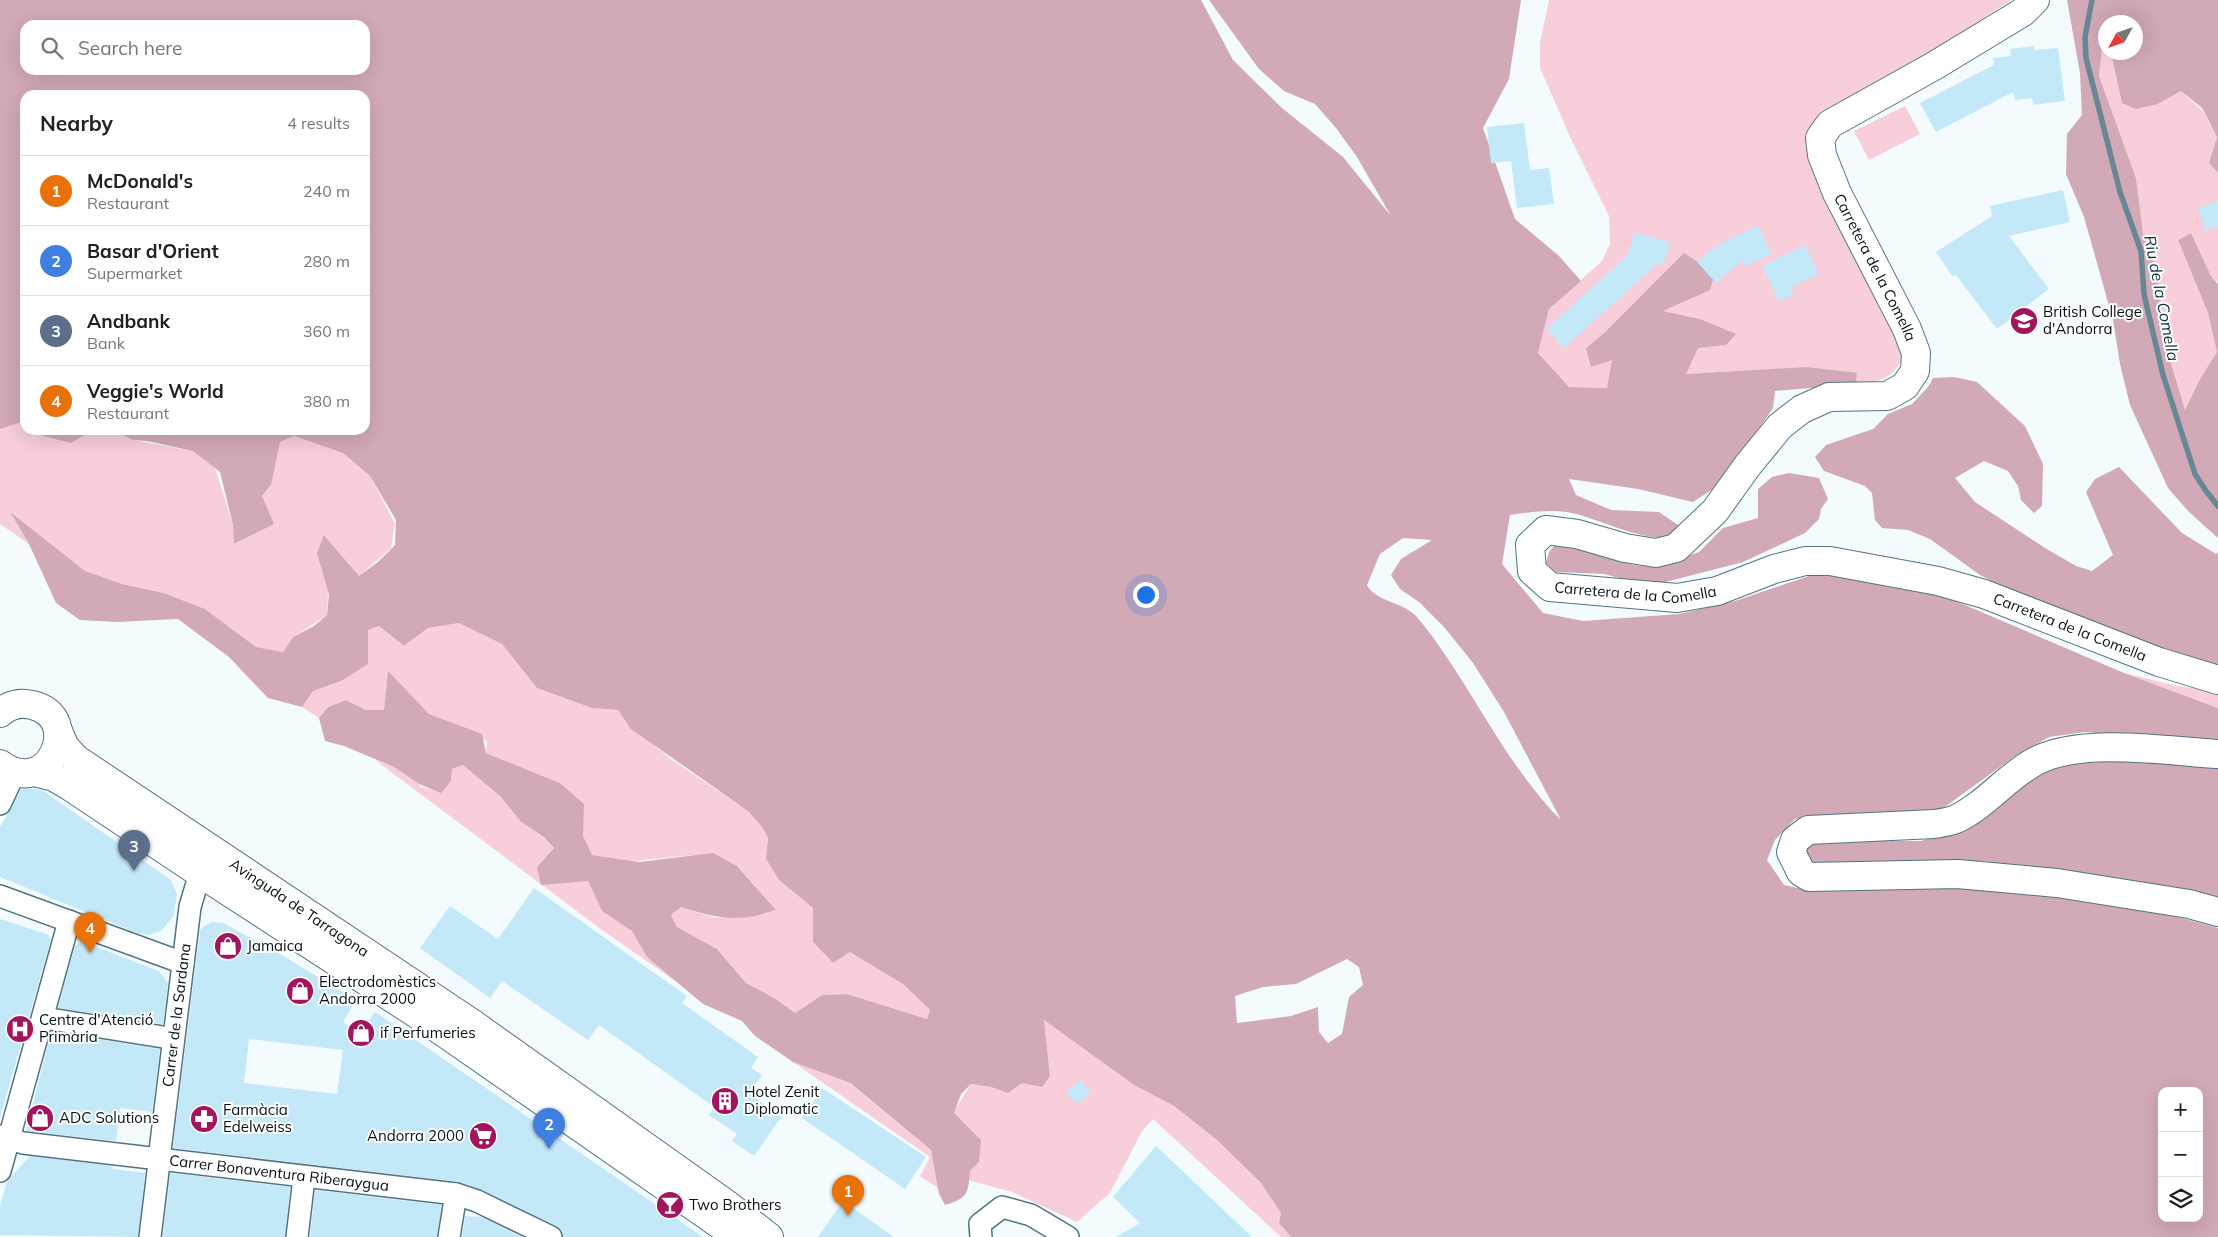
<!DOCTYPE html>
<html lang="en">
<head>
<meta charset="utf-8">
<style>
  body { margin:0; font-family:Mulish,sans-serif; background:#f2f2f2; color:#202124 }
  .controls { position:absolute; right:15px; bottom:15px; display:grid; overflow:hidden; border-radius:10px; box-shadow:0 5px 20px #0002 }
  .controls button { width:45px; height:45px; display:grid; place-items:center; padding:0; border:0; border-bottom:1px solid #e0e0e0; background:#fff; color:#202124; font:25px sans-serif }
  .compass { position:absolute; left:2098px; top:15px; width:45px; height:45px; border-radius:50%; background:#fff; box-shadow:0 5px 20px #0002; rotate:230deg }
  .you { position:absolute; left:1145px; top:594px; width:18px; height:18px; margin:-12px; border:4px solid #fff; border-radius:50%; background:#1a73e8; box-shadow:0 0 0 8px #1a73e833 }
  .badge { display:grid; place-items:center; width:32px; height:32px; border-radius:50%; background:#0b8043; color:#fff; font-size:16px; font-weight:700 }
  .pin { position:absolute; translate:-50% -41px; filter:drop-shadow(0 1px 2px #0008) }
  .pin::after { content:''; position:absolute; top:26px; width:18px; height:15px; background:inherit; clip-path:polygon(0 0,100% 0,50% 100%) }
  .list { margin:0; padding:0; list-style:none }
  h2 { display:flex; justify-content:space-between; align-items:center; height:65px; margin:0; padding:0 20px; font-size:21px }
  h2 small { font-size:16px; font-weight:400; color:#757577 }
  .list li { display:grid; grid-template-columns:32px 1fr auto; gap:15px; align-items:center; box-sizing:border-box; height:70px; padding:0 20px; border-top:1px solid #e0e0e0 }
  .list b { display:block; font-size:19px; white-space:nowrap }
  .list p { margin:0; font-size:16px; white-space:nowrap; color:#757577 }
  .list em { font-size:16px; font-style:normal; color:#757577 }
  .icon { flex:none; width:28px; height:28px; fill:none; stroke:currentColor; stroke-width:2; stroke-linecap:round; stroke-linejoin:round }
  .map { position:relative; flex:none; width:2218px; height:1237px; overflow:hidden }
  .search { position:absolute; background:#fff; box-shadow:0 5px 20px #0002; left:20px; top:20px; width:350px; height:55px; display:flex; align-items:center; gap:12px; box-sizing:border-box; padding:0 18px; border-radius:15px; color:#757577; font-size:19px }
  .panel { position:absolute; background:#fff; box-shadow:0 5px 20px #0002; left:20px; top:90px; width:350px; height:345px; border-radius:15px }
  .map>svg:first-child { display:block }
  .green { fill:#f7ceda }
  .forest { fill:#d2a9b6; fill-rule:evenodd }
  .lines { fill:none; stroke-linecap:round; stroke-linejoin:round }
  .stream { stroke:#678795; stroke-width:5.5 }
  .building { fill:#c3e9f9; fill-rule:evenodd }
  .street-casing { stroke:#517482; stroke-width:24 }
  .secondary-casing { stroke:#517482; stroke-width:30 }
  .highway-casing { stroke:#517482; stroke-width:30 }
  .street { stroke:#fff; stroke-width:21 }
  .secondary { stroke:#fff; stroke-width:28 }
  .highway { stroke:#fff; stroke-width:28 }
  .labels { text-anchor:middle; stroke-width:4; stroke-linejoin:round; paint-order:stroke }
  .street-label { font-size:15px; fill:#041116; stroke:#fff }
  .poi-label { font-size:15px; fill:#041116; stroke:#fff; text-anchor:start }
  .water-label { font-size:16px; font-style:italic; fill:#082f3c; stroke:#fff }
</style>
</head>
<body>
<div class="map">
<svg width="2218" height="1237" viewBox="0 0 2218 1237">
  <rect width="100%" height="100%" fill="#f3fbfe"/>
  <g class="green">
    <path d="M1549 0H2011L1906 69 1822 111 1811 132 1905 356C1891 379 1882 382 1856 384L1857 373 1757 370 1685 374 1698 348 1726 345 1700 319 1662 311 1715 273 1684 254 1604 333 1586 348 1613 360 1607 388 1569 387 1538 353 1549 309 1602 261 1610 244 1609 216 1571 139 1540 68V43Z"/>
    <polygon points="2105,21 2106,52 2111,53 2122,103 2158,104 2181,91 2203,112 2217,137 2209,163 2218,173 2218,282 2211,276 2191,233 2178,240 2208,313 2217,352 2200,379 2185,411 2163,337 2157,271 2143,233 2136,178 2099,76"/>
    <polygon points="1905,106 1920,134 1869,160 1854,131"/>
    <polygon points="23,421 25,423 25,430 35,430 43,436 92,430 117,430 132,440 193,451 215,468 233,525 237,543 273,524 262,496 270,487 280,442 294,436 343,453 370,476 395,524 391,548 359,576 325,536 321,567 328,591 327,615 293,637 283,652 256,647 205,609 164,593 122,584 85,571 11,514 29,544 0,524 0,429"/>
    <polygon points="459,623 502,644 537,688 592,708 618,710 629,725 671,759 748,811 762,827 768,838 766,859 779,880 813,908 813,942 833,963 850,952 904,984 930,1010 927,1019 847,994 822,995 795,1013 776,999 746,983 717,949 677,927 671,915 681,907 716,918 766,914 776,910 740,869 693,855 632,861 592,855 580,839 560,783 486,753 487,741 465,728 429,714 388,672 384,710 366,710 346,700 328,707 319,718 302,707 313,691 341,681 368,630 379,626 404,646 428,628"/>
    <polygon points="2124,673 2178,686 2218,691 2218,708"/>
    <polygon points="375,760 394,767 419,784 420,787 441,792 451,781 452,769 463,765 501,797 521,822 547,840 554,848 537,867 574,881 588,881 602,911 632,931 647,957 685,988 598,927"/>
    <polygon points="1044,1020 1134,1085 1174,1106 1217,1140 1261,1183 1282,1214 1279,1223 1291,1237 1281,1237 1153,1119 1142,1131 1110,1193 1077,1222 1012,1192 968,1180 970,1171 979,1162 953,1113 971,1084 991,1087 1008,1093 1019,1081 1050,1075"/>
    <polygon points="793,1062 849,1083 931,1150 938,1188 920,1176 930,1157"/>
  </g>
  <g class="forest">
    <path d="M0 0H1201L1233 60 1282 108 1343 157 1391 216 1357 157 1336 128 1315 104 1284 91 1259 69 1209 0H1521L1509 79 1483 128 1515 219 1559 256 1581 281 1549 309 1538 353 1569 387 1607 388 1612 360 1591 367 1586 348 1604 333 1684 253 1715 273 1710 290 1663 311 1700 319 1736 334 1726 345 1698 348 1686 374 1807 367 1857 373 1856 384 1775 391 1773 408 1721 484 1693 502 1638 489 1569 479 1576 495 1611 510 1659 512 1681 527 1668 538C1634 538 1604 521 1572 513 1551 509 1531 512 1510 515L1502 564 1543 613 1583 621 1679 614 1735 601 1818 573 1901 581 1965 605 2124 673 2218 708V744L2085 732 2049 737 2014 757 1939 811 1815 816 1795 819 1775 840 1767 860 1784 885 1811 891 1950 886 2030 893 2167 914 2218 928V1237H1291L1279 1223 1281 1213 1261 1183 1217 1140 1174 1106 1134 1085 1044 1020 1050 1076 1042 1087 1022 1083 1008 1093 991 1087 971 1084 961 1094 954 1113 981 1140 979 1162 970 1171C968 1194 968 1198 945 1205L939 1194 931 1150 850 1083 793 1062 755 1036 742 1021 703 1004 647 957 632 931 602 911 588 881 541 885 537 867 554 848 545 838 521 822 501 797 463 765 452 769 451 781 441 793 419 784 394 767 344 746 325 741 319 718 328 707 346 700 366 710H384L388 671 429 714 482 734 486 753 560 783 584 804 583 836 592 855 639 862 713 853 737 866 776 910C738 923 719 919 681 907L671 915 677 927 717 949 746 983 776 999 795 1013 822 995 847 994 927 1019 930 1010 903 984 850 952 833 963 813 942V908L779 880 766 859 768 838 762 827 748 811 631 729 618 710 592 708 537 688 502 644 459 623 428 628 404 646 379 626 368 630V664L341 681 313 691 302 707 268 698 229 657 178 619 117 622 80 620 56 603 29 544 10 512 85 571 122 584 164 593 205 609 256 647 283 652 293 637 314 626 327 615 329 595 317 553 324 535 359 576 378 562 395 545 396 520 370 476 343 453 294 436 280 442 271 485 262 496 274 524 234 544 233 525 220 472 193 451 147 441 132 440 117 430H365V95H25V421L0 429ZM25 25H365V70H25ZM1403 538 1432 540 1401 559 1391 575 1400 589 1419 602 1444 627 1473 663 1504 712 1561 820C1502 761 1470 681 1417 617 1404 602 1376 602 1367 585L1380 554ZM1347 959 1359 967 1363 985 1349 997 1342 1034 1328 1043 1319 1032 1318 1007 1291 1016 1237 1023 1235 996 1263 987 1296 984ZM2162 1091H2199V1218H2162Z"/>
    <polygon points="2067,0 2218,0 2218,173 2209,163 2217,137 2202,108 2181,91 2158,104 2136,109 2122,103 2111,53 2136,52 2136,22 2105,23 2099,76 2136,178 2143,233 2157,271 2163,337 2185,410 2200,379 2217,352 2208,313 2178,240 2191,233 2211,276 2218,284 2218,538 2188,511 2168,488 2130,405 2120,364 2113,320 2084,217 2066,174 2067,134 2082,115 2080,73"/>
    <polygon points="1954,377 1977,382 2025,426 2043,464 2042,506 2034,513 2021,500 2018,486 2008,471 1984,461 1955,478 1975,502 2045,548 2076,566 2092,571 2113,555 2086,492 2095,479 2119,467 2182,533 2216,554 2218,552 2218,665 2203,664 2049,610 1980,575 1930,539 1908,530 1882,528 1875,520 1872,493 1865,486 1824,471 1815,457 1826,445 1873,429 1888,414 1912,404 1928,387 1933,378"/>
    <polygon points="37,430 93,430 71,443 43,436"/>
    <polygon points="1789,473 1819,478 1828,499 1821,509 1819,519 1805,533 1743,562 1650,586 1604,574 1556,572 1546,563 1549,552 1554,546 1567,542 1633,565 1657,567 1699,552 1723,528 1758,518 1758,489 1772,477"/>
    <polygon points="2124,761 2218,766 2218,900 2083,874 1983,861 1820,864 1809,863 1805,848 1814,841 1921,841 1953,831 2035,775 2063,764"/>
  </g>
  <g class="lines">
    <polyline class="stream" points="2092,0 2085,37 2086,58 2120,192 2141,251 2144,294 2163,375 2195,474 2206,491 2218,506"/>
  </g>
  <g class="building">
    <polygon points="2034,46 2034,50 2058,48 2065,101 2033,105 2032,98 2015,100 2013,92 1936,132 1920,103 1994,65 1993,58 2011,56 2010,49"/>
    <polygon points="1524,123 1530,170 1549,168 1554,204 1517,208 1511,161 1491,163 1487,127"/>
    <polygon points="2063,190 2070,222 2009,236 2049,289 1997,329 1956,275 1953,277 1936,252 1992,216 1990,206"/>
    <polygon points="2218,200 2218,226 2206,231 2198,209"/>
    <polygon points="1758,225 1771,254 1745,266 1742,260 1716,283 1697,262 1716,246"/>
    <polygon points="1635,232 1670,243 1663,265 1658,263 1564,348 1546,329 1627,256"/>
    <polygon points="1805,245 1819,274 1793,286 1792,295 1779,301 1762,266"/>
    <polygon points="24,788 42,790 171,880 177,895 173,917 161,931 148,935 137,933 0,877 0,827 20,791"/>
    <polygon points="534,888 687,996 682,1003 758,1057 751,1068 762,1075 749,1094 782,1116 754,1156 732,1141 737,1134 709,1115 714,1107 599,1025 588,1040 502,981 490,998 420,948 450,906 498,939"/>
    <polygon points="0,919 47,934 51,939 0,1118"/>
    <path d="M213 922 223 923 280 954 356 1000 343 1022 360 1033 375 1012 703 1237H563L562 1230 556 1226 482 1190 460 1182 173 1148 200 930 204 926ZM249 1039 343 1050 337 1094 244 1083Z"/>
    <polygon points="81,941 159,971 168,983 163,1024 58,1008 75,946"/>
    <polygon points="51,1032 160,1049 152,1112 120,1108 116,1141 26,1131"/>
    <polygon points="1081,1080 1091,1093 1076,1104 1066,1092"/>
    <polygon points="822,1088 926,1157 905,1189 802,1118"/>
    <polygon points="1156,1146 1252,1237 1116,1237 1140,1223 1113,1197"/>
    <polygon points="30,1156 113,1166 113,1169 145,1173 138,1237 0,1235 0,1206 7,1181"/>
    <polygon points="170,1173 290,1187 285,1237 163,1237"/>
    <polygon points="315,1190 442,1205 437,1237 310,1237"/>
    <polygon points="843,1201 894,1237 818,1237"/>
    <polygon points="465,1216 482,1217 522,1237 462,1237"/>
  </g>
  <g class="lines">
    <defs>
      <g id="street">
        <polyline points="0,804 15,772"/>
        <polyline points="0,896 183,963"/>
        <polyline points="50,1019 163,1037"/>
        <path id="s1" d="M0 1136 23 1143 456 1194 477 1201 551 1237"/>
        <path id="s2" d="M159 1159 190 907 200 873"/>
        <polyline points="0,1171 69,921"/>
        <polyline points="150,1237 158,1171"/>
        <polyline points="297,1237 304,1178"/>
        <polyline points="449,1237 456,1194"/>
        <polyline points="981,1237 980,1224 1002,1207 1031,1215 1068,1237"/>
      </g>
      <g id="secondary">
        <path id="s3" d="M2035 0 2023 12 1934 66 1830 124 1820 138 1822 155 1837 193 1907 329 1916 353 1915 371 1905 386 1887 396 1829 397 1802 409 1780 426 1748 465 1715 511 1676 548 1656 553 1625 548 1577 534 1546 530 1530 545 1532 571 1550 587 1677 598 1717 591 1774 569 1805 561H1830L1938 581 1984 594 2159 662 2218 680"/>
        <path d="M2218 754C2167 751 2082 737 2036 761 2007 776 1986 805 1956 819 1949 822 1941 823 1934 824L1808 830 1795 840 1791 852 1801 872 1809 877 1958 874 2057 883 2189 904 2218 912"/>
      </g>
      <g id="highway">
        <path d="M0 713C9 705 20 702 32 705 85 717 49 801 0 764"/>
        <path id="s4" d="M58 731 65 747 76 759 473 1024 729 1206 769 1237"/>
        <polyline points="34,772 54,777 71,787 200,873 420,1016 738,1237"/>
      </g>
    </defs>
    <use href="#street" class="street-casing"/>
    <use href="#secondary" class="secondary-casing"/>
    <use href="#highway" class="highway-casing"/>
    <use href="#street" class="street"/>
    <use href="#secondary" class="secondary"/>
    <use href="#highway" class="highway"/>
  </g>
  <defs>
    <symbol id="school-disc" viewBox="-11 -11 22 22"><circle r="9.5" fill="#a2145b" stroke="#fff"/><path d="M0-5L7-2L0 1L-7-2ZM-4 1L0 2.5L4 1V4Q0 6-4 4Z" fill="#fff"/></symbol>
    <symbol id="shop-disc" viewBox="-11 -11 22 22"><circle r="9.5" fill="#a2145b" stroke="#fff"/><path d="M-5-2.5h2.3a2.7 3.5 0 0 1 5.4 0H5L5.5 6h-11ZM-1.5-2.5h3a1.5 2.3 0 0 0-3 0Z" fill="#fff"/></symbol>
    <symbol id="hospital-disc" viewBox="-11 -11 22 22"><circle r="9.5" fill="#a2145b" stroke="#fff"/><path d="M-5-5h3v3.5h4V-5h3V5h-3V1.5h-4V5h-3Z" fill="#fff"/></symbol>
    <symbol id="building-disc" viewBox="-11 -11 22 22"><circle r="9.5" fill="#a2145b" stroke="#fff"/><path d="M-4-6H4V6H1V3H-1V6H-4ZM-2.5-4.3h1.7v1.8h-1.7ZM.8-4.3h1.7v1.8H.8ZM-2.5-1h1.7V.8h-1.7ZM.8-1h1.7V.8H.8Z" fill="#fff"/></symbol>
    <symbol id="pharmacy-disc" viewBox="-11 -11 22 22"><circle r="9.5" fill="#a2145b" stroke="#fff"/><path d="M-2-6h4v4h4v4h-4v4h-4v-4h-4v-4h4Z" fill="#fff"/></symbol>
    <symbol id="supermarket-disc" viewBox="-11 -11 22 22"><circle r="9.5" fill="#a2145b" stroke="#fff"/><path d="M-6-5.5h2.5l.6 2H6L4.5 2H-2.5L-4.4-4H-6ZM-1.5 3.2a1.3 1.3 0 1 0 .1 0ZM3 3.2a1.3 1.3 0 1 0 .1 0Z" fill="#fff"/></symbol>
    <symbol id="bar-disc" viewBox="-11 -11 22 22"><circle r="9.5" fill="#a2145b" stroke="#fff"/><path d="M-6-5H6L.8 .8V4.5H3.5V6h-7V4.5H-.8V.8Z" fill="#fff"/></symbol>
  </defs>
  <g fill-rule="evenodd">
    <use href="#school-disc" x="2008" y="305" width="32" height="32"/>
    <use href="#shop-disc" x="212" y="930" width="32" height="32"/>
    <use href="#shop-disc" x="284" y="975" width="32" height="32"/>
    <use href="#hospital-disc" x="4" y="1013" width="32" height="32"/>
    <use href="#shop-disc" x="345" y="1017" width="32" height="32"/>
    <use href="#building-disc" x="709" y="1085" width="32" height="32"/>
    <use href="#shop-disc" x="24" y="1102" width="32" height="32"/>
    <use href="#pharmacy-disc" x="188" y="1103" width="32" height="32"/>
    <use href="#supermarket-disc" x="467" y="1120" width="32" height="32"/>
    <use href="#bar-disc" x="654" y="1189" width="32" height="32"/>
  </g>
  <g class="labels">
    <g class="street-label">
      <text dy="5" stroke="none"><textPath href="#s3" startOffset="399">Carretera de la Comella</textPath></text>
      <text dy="5" stroke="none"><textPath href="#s3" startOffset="1118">Carretera de la Comella</textPath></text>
      <text dy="5" stroke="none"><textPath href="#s3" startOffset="1568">Carretera de la Comella</textPath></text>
      <text dy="5" stroke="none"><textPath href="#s4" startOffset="302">Avinguda de Tarragona</textPath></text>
      <text dy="5" stroke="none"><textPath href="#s2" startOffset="145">Carrer de la Sardana</textPath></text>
      <text dy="5" stroke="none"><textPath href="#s1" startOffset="282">Carrer Bonaventura Riberaygua</textPath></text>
    </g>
    <g class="poi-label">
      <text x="2043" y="317">British College<tspan x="2043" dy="17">d'Andorra</tspan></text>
      <text x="247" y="951">Jamaica</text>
      <text x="319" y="987">Electrodomèstics<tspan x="319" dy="17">Andorra 2000</tspan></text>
      <text x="39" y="1025">Centre d'Atenció<tspan x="39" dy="17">Primària</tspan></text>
      <text x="380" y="1038">if Perfumeries</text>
      <text x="744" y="1097">Hotel Zenit<tspan x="744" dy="17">Diplomatic</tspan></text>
      <text x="223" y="1115">Farmàcia<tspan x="223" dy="17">Edelweiss</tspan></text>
      <text x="59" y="1123">ADC Solutions</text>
      <text x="464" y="1141" text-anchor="end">Andorra 2000</text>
      <text x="689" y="1210">Two Brothers</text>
    </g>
    <g class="water-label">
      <text transform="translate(2162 298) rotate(79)" y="6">Riu de la Comella</text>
    </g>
  </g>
</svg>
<div class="controls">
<button>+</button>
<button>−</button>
<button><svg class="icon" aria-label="layers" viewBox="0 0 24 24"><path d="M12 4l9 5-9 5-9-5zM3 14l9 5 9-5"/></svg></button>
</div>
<svg class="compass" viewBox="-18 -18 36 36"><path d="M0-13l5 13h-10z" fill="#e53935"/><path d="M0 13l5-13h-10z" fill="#757577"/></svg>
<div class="you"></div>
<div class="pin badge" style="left:848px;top:1216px;background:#e8710a">1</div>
<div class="pin badge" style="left:549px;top:1149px;background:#3f7fe0">2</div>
<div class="pin badge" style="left:134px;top:871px;background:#5c6f8a">3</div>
<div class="pin badge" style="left:90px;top:953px;background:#e8710a">4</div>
<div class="search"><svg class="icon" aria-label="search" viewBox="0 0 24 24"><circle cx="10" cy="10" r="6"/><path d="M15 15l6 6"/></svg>Search here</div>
<section class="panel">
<h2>Nearby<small>4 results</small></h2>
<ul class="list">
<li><span class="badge" style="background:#e8710a">1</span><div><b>McDonald's</b><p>Restaurant</p></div><em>240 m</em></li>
<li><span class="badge" style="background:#3f7fe0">2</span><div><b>Basar d'Orient</b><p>Supermarket</p></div><em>280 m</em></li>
<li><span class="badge" style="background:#5c6f8a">3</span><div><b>Andbank</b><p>Bank</p></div><em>360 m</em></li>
<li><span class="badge" style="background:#e8710a">4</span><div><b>Veggie's World</b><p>Restaurant</p></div><em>380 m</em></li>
</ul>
</section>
</div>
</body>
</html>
